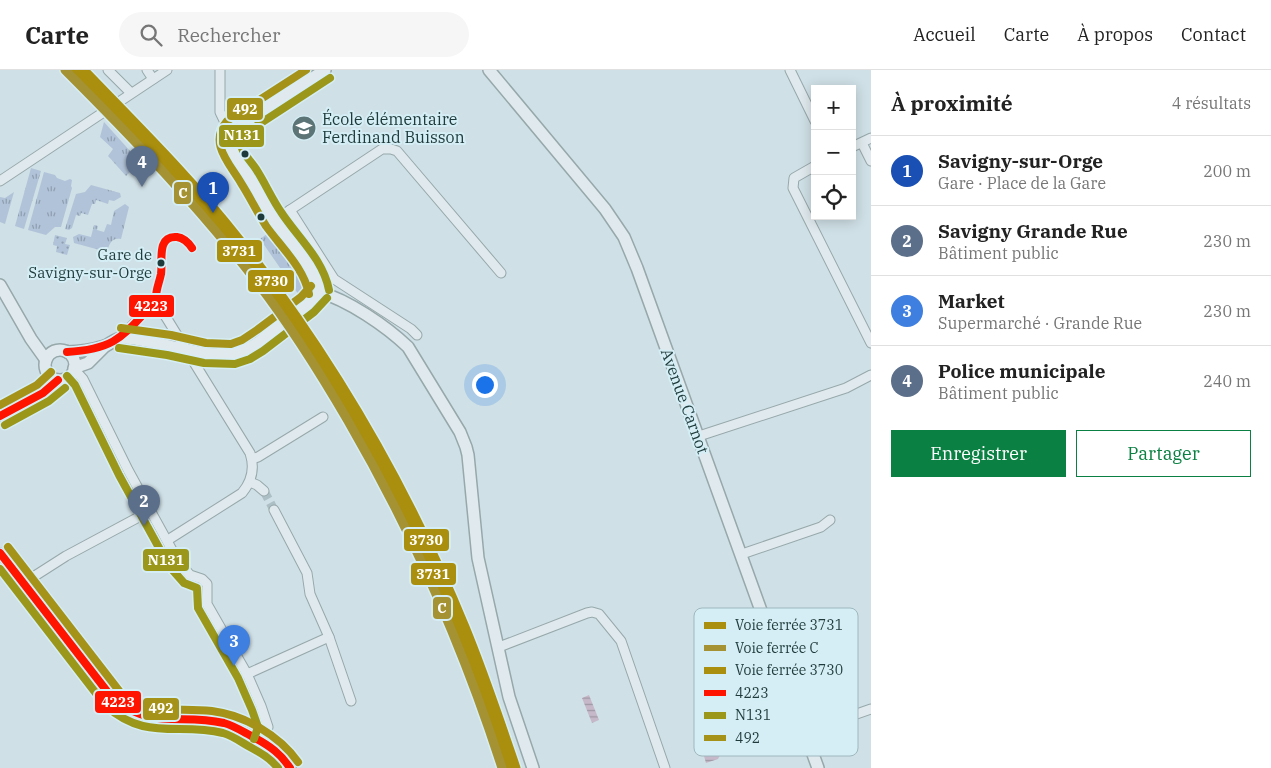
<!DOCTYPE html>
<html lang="fr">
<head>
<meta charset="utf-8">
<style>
  body { margin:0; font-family:"IBM Plex Serif",serif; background:#f6f6f6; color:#222 }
  .controls { position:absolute; right:15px; top:15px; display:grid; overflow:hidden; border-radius:0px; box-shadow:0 2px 12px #0003 }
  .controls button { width:45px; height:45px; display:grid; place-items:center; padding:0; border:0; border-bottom:1px solid #e0e0e0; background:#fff; color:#222; font:25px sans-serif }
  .you { position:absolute; left:484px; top:314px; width:18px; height:18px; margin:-12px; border:4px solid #fff; border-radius:50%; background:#1a73e8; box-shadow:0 0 0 8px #1a73e833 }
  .badge { display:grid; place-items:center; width:32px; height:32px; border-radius:50%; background:#0b8043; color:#fff; font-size:16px; font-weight:700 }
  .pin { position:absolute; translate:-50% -41px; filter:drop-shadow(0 1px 2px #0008) }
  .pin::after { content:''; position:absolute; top:26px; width:18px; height:15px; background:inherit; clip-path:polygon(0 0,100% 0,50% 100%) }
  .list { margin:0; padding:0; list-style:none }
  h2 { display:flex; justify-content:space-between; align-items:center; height:65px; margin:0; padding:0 20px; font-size:21px }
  h2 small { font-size:16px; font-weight:400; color:#767676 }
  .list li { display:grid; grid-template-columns:32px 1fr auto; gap:15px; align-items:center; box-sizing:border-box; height:70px; padding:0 20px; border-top:1px solid #e0e0e0 }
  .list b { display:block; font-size:19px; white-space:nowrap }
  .list p { margin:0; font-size:16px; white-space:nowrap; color:#767676 }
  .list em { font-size:16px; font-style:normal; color:#767676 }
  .actions { display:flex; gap:10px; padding:15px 20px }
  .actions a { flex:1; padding:11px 0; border:1px solid #0b8043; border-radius:0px; text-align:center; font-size:18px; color:#0b8043 }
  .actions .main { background:#0b8043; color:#fff }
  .icon { flex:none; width:28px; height:28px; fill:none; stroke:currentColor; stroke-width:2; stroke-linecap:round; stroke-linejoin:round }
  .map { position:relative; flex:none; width:871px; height:698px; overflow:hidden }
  header { display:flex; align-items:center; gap:30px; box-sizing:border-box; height:70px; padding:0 25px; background:#fff; border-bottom:1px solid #e0e0e0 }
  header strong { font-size:24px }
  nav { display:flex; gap:28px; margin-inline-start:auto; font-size:18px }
  .search { width:350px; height:45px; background:#f6f6f6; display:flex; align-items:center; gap:12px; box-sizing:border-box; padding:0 18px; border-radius:28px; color:#767676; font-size:19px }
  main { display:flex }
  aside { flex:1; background:#fff }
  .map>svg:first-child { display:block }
  .grass { fill:url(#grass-tufts) }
  .park { fill:url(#park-dots) }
  .water { fill:url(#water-rules) }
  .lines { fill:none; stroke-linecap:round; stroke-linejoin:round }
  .minor-tunnel { stroke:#acbfc4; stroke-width:9; stroke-dasharray:9 4.5; stroke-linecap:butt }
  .minor-casing { stroke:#97a8ab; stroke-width:11 }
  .tertiary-casing { stroke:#97a8ab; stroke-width:14 }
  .minor { stroke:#e0eaee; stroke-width:9 }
  .tertiary { stroke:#e0eaee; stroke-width:11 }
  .bus-1-casing { stroke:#d5eef6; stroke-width:11 }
  .bus-2-casing { stroke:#d5eef6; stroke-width:11 }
  .bus-3-casing { stroke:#d5eef6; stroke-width:11 }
  .bus-1 { stroke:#ff1400; stroke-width:8 }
  .bus-2 { stroke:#9a971a; stroke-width:8 }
  .bus-3 { stroke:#a59218; stroke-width:8 }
  .rail-1-casing { stroke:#d5eef6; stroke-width:12 }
  .rail-2-casing { stroke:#d5eef6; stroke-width:12 }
  .rail-3-casing { stroke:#d5eef6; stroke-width:12 }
  .rail-1 { stroke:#aa8f0e; stroke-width:9 }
  .rail-2 { stroke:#a59232; stroke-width:9 }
  .rail-3 { stroke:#aa8f0e; stroke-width:9 }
  .bus-dot { fill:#1f3a3a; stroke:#d5eef6; stroke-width:2 }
  .labels { text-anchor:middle; stroke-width:4; stroke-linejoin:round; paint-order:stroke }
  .bus-label { font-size:15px; fill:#1f3a3a; stroke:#d5eef6; text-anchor:end }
  .poi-label { font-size:16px; fill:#1f3a3a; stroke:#d5eef6; text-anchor:start }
  .street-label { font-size:16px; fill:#1f3a3a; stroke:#d5eef6 }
  .key { fill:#d5eef6; stroke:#9eb8be; stroke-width:1 }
  .key-label { font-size:14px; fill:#1f3a3a }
  .line-badge { stroke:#d5eef6; stroke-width:2 }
  .badge-label { font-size:14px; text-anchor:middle; font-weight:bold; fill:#fff }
</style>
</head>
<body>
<header>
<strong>Carte</strong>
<div class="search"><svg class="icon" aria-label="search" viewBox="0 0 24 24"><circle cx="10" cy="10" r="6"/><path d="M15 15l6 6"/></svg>Rechercher</div>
<nav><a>Accueil</a><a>Carte</a><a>À propos</a><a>Contact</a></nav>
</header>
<main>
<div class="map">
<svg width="871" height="698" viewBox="0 0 871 698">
  <defs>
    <pattern id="grass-tufts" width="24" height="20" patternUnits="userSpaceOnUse" patternTransform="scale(1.25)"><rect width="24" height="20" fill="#b1c3d8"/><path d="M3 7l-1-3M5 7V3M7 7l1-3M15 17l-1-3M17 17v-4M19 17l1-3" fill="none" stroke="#8f9fb0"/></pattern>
    <pattern id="park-dots" width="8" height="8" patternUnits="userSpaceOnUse" patternTransform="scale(1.25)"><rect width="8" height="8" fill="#b1c3d8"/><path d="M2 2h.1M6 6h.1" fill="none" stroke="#8f9fb0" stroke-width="1.8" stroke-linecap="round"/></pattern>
    <pattern id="water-rules" width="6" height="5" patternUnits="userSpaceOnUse" patternTransform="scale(1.25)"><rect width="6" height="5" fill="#c6b8c9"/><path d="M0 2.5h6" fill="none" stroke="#a097a4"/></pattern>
  </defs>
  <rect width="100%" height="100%" fill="#cfe0e6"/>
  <g class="grass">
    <polygon points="104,52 140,92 126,106 108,86 113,79 100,67"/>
    <polygon points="31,98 41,101 24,159 15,156"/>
    <polygon points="44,102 55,105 57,108 65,111 70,109 72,110 71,116 72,118 61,157 55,157 46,165 28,160"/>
    <polygon points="91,115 120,123 121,127 114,131 109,130 108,134 96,130 95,134 92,134 88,145 81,143 80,146 76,145 72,158 69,160 65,159 76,124 85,122"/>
    <polygon points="14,122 5,154 0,152 0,127 5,128"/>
    <path d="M125 134 129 137 121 169C112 167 109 174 107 182L74 173 73 167 79 164 91 167 94 155 98 156 97 160 104 162 107 154 111 155 114 141Z"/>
    <path d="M271 163 301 206C304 214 304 220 301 228L260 169 267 164Z"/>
  </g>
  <polygon class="park" points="55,165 67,168 65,174 70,175 67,185 56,182 57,176 53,175"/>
  <g class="water">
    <polygon points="589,625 599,650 592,653 582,628"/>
    <polygon points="716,682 720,685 718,689 706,693 704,686"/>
  </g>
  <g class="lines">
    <polyline class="minor-tunnel" points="264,421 274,440"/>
    <defs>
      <g id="minor">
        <polyline points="108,0 131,23"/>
        <polyline points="147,0 153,9"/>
        <polyline points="220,0 220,42 233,69"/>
        <polyline points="790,0 815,51"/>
        <polyline points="862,73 871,91"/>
        <polyline points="852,77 871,68"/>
        <polyline points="815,96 794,108 793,118 871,273"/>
        <polyline points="0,111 167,0"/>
        <polyline points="290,140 334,209 411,259 417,265"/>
        <polyline points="275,150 382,79 391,79 397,81 501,203"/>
        <path d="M120 268 156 231 250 383C255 398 252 411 242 423L171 468"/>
        <polyline points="0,346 43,323 58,310"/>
        <polyline points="699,366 846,318 871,305"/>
        <polyline points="252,389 258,387 323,347"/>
        <polyline points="250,412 257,415 264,421"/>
        <polyline points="274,440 307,503 310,524 329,567 351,631"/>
        <path d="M0 483 113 629C143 658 183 647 221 653 236 655 250 665 264 672L268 657 261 636 247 604 207 534V514L202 509 190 505 178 491 128 400 83 309 74 299"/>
        <polyline points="742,484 821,457 830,450"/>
        <polyline points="24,514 30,509 66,486 150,441"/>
        <polyline points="499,577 587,543 592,542 599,544 621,571 665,698"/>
        <polyline points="247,604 329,567"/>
        <polyline points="805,662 871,639"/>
      </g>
      <g id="tertiary">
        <polyline points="489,0 605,139 624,167 637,198 818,698"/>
        <path d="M246 52C235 68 242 81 246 99"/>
        <polyline points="0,215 31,269 46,290"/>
        <path d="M319 222C348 230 386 256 408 277L460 362 466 377 468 385 478 488 509 627 533 698"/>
        <path d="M319 222C319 203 286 167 274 150 265 136 257 121 249 106 241 93 221 75 233 59L325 0"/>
        <circle cx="60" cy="295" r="15"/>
        <path d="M67 282C80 282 92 280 105 276 110 274 116 268 122 268 154 268 211 292 240 282 255 277 269 264 281 254 293 244 310 235 319 222"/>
        <polyline points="74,298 88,293 105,276"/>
        <polyline points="264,672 278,683 290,698"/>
      </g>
    </defs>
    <use href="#minor" class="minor-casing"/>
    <use href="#tertiary" class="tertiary-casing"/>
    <use href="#minor" class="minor"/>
    <use href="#tertiary" class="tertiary"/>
    <defs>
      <g id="bus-1">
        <path d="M67 282C118 279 123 265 156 231 155 221 159 214 161 204 163 192 156 165 177 167 184 168 188 172 192 178"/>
        <polyline points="0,346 43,323 58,310"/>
        <path d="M0 483 113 629C154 660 180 643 224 653 235 656 245 663 255 668 270 676 281 684 290 698"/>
      </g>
      <g id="bus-2">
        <path d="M329 220C323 189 298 168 281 142 272 129 265 113 256 99 250 90 237 78 241 66L330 8"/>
        <polyline points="119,278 167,285 204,293 235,294 250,289 263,281 314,242 327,228"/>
        <polyline points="67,306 75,315 119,405 169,496 184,513 197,518 198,538 238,608 252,640 258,657 254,669"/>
        <polyline points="5,355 49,331 65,318"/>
        <path d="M0 499 105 635C146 672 178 652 223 663 233 666 241 672 250 677 261 683 270 688 278 698"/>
      </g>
      <g id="bus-3">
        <path d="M306 0 227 51C208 73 230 94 241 113 250 127 257 142 266 156 281 177 304 198 309 224"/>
        <polyline points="121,258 171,265 206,273 231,274 242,270 257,260 301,227 311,216"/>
        <polyline points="0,335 37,315 51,302"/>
        <path d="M8 477 120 622C151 646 176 637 212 641 244 645 279 665 298 692"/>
      </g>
    </defs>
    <use href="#bus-1" class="bus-1-casing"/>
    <use href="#bus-2" class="bus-2-casing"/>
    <use href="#bus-3" class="bus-3-casing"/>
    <use href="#bus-1" class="bus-1"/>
    <use href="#bus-2" class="bus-2"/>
    <use href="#bus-3" class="bus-3"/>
    <defs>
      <path id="rail-1" d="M74 0C134 60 194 121 245 188 333 303 403 428 458 561 477 606 492 652 508 698"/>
      <path id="rail-2" d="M65 0C132 67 198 136 256 211 290 255 320 303 348 351 412 461 463 577 502 698"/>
      <path id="rail-3" d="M84 0C137 55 192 109 239 169 332 287 408 418 465 557 484 603 500 651 516 698"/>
    </defs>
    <use href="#rail-1" class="rail-1-casing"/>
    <use href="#rail-2" class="rail-2-casing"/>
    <use href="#rail-3" class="rail-3-casing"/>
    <use href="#rail-1" class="rail-1"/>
    <use href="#rail-2" class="rail-2"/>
    <use href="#rail-3" class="rail-3"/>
  </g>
  <defs>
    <symbol id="school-disc" viewBox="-11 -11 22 22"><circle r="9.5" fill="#5d7476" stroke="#d5eef6"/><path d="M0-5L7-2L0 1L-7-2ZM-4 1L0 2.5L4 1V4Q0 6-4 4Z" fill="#fff"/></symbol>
  </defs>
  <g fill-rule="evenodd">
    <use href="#school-disc" x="290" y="44" width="28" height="28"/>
  </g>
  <g class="bus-dot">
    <circle cx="245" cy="84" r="4.5"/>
    <circle cx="261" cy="147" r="4.5"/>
    <circle cx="161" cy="193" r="4.5"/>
  </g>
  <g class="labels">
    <g class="bus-label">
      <text x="152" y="190">Gare de<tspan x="152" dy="18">Savigny-sur-Orge</tspan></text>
    </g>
    <g class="poi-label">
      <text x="322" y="55">École élémentaire<tspan x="322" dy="18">Ferdinand Buisson</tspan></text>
    </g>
    <g class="street-label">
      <text transform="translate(685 331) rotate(70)" y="6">Avenue Carnot</text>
    </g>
  </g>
  <rect x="694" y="538" width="164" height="148" rx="8" class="key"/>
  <rect x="704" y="552" width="22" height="7" fill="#aa8f0e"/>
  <rect x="704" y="575" width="22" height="6" fill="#a59232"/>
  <rect x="704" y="597" width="22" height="7" fill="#aa8f0e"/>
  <rect x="704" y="620" width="22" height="6" fill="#ff1400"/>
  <rect x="704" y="642" width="22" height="7" fill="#9a971a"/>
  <rect x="704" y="665" width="22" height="6" fill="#a59218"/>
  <g class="key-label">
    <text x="735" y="560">Voie ferrée 3731</text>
    <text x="735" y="583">Voie ferrée C</text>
    <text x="735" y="605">Voie ferrée 3730</text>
    <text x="735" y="628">4223</text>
    <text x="735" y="650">N131</text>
    <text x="735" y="673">492</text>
  </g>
  <g class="line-badge">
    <rect x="226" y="27" width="38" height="24" rx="5" fill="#a59218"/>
    <rect x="218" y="54" width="47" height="24" rx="5" fill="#9a971a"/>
    <rect x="173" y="111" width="19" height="24" rx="5" fill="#a59232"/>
    <rect x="216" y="169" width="47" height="24" rx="5" fill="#aa8f0e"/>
    <rect x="247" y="199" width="48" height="24" rx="5" fill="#aa8f0e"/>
    <rect x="128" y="224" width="47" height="24" rx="5" fill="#ff1400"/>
    <rect x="403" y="458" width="47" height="24" rx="5" fill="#aa8f0e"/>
    <rect x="142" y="478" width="48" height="24" rx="5" fill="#9a971a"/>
    <rect x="410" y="492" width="47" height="24" rx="5" fill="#aa8f0e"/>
    <rect x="432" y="526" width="20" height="24" rx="5" fill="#a59232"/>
    <rect x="94" y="620" width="48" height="24" rx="5" fill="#ff1400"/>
    <rect x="142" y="627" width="38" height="24" rx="5" fill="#a59218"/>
  </g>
  <g class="badge-label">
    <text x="245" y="44">492</text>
    <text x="242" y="70">N131</text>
    <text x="183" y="128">C</text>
    <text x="239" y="186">3731</text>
    <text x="271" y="216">3730</text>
    <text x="151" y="241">4223</text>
    <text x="426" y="475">3730</text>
    <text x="166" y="495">N131</text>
    <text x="433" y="509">3731</text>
    <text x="442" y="543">C</text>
    <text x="118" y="637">4223</text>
    <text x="161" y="643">492</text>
  </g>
</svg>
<div class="controls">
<button>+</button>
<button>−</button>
<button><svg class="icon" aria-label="locate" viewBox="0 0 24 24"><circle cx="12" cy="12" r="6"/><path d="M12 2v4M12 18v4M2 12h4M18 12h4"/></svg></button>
</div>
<div class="you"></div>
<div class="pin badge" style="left:213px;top:143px;background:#1a4fb4">1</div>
<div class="pin badge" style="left:144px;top:456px;background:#5c6f8a">2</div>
<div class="pin badge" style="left:234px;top:596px;background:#3f7fe0">3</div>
<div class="pin badge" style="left:142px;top:117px;background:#5c6f8a">4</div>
</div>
<aside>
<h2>À proximité<small>4 résultats</small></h2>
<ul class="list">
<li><span class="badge" style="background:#1a4fb4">1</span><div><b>Savigny-sur-Orge</b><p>Gare · Place de la Gare</p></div><em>200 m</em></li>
<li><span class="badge" style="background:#5c6f8a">2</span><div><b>Savigny Grande Rue</b><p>Bâtiment public</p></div><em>230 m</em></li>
<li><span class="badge" style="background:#3f7fe0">3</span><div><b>Market</b><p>Supermarché · Grande Rue</p></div><em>230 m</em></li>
<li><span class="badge" style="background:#5c6f8a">4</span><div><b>Police municipale</b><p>Bâtiment public</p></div><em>240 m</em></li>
</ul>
<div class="actions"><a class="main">Enregistrer</a><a>Partager</a></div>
</aside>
</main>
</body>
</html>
